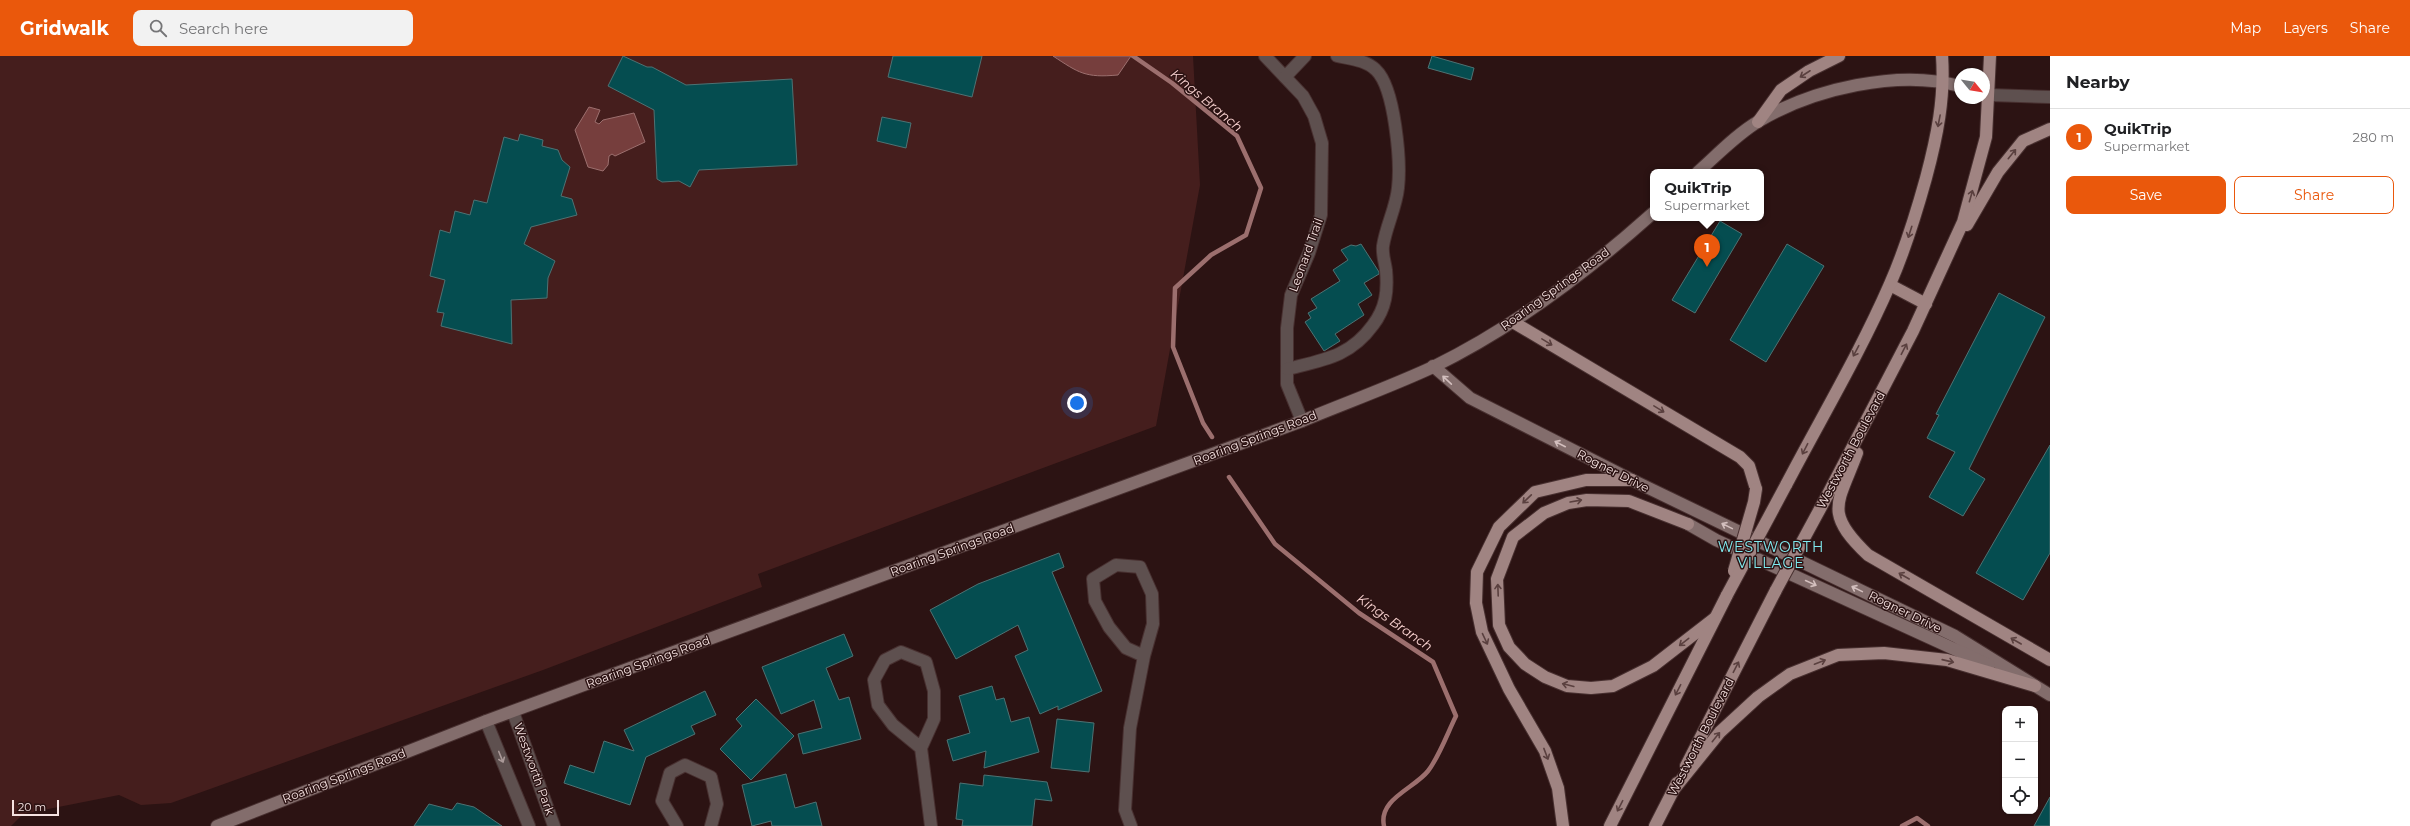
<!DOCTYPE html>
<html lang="en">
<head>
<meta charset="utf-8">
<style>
  body { margin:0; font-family:Montserrat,sans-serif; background:#f2f2f2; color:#202124 }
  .controls { position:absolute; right:12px; bottom:12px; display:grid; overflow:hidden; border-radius:8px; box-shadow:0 1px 3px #0004 }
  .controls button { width:36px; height:36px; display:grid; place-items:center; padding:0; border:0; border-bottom:1px solid #e0e0e0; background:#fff; color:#202124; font:20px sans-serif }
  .compass { position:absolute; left:1954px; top:12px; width:36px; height:36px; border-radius:50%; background:#fff; box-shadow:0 1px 3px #0004; rotate:120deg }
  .scale { position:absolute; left:12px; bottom:10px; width:47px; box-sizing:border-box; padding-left:4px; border:2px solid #f5e2e1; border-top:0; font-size:11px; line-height:14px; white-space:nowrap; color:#f5e2e1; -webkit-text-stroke:3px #2c1313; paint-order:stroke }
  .you { position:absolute; left:1077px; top:347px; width:14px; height:14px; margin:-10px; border:3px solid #fff; border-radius:50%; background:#1a73e8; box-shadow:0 0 0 6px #1a73e833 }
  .badge { display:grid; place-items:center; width:26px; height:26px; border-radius:50%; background:#ea580c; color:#fff; font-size:13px; font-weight:700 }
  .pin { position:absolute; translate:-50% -33px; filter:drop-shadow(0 1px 2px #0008) }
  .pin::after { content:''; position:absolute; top:21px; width:14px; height:12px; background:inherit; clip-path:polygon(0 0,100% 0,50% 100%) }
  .popup { position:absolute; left:1650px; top:113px; width:114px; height:52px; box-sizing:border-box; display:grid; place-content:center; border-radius:8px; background:#fff; filter:drop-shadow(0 1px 3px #0005); font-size:13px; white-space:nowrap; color:#757577 }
  .popup b { font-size:15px; color:#202124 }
  .popup::after { content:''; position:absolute; left:50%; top:100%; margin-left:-8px; border:8px solid transparent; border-top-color:#fff }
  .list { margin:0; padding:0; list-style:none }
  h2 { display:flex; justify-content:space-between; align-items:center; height:52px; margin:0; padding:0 16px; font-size:17px }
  h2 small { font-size:13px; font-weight:400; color:#757577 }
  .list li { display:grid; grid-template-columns:26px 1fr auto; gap:12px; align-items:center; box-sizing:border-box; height:56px; padding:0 16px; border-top:1px solid #e0e0e0 }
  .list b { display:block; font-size:15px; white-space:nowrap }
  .list p { margin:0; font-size:13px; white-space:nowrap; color:#757577 }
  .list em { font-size:13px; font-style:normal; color:#757577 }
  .actions { display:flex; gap:8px; padding:12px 16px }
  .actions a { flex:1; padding:9px 0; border:1px solid #ea580c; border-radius:8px; text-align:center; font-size:14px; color:#ea580c }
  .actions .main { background:#ea580c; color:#fff }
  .icon { flex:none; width:22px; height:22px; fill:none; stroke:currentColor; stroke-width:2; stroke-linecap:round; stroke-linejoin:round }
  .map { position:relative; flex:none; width:2050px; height:770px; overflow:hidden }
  header { display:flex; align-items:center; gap:24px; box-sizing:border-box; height:56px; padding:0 20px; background:#ea580c; color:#fff }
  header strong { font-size:19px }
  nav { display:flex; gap:22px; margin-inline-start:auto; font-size:14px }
  .search { width:280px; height:36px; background:#f2f2f2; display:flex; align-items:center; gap:10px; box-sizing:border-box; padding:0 14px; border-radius:8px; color:#757577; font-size:15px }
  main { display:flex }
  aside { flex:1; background:#fff }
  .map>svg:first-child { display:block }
  .green { fill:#451e1d }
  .water { fill:#763e3d; stroke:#9c6f6e }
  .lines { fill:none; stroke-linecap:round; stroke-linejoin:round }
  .stream { stroke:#9c6f6e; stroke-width:4.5 }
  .building { fill:#054d50; stroke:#4e7273 }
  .street-casing { stroke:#483030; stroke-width:14 }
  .secondary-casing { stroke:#483030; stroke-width:14 }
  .primary-casing { stroke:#483030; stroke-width:14 }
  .street { stroke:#5e504f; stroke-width:12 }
  .secondary { stroke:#836d6c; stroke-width:12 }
  .primary { stroke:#a08482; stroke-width:12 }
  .primary-bridge-casing { stroke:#483030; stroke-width:14; stroke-linecap:butt }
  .primary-bridge { stroke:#a08482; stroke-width:12 }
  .oneway { stroke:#5a403f }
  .oneway2 { stroke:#d3bfbe }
  .oneway3 { stroke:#aa9998 }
  .labels { text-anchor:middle; stroke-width:3; stroke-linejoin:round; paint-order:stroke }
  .street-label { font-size:12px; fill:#f5e2e1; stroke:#2c1313 }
  .water-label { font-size:13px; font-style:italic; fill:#f9d2d0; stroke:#2c1313 }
  .quarter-label { font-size:14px; letter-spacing:1px; fill:#80ecf1; stroke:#2c1313 }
</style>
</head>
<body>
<header>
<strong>Gridwalk</strong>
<div class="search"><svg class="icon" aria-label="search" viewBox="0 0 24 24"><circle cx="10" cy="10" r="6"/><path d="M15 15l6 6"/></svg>Search here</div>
<nav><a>Map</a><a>Layers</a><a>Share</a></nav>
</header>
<main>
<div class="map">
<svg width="2050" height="770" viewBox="0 0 2050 770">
  <rect width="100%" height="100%" fill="#2c1313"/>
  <polygon class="green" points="0,0 1193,0 1200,129 1156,370 758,518 762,531 543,614 171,747 141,749 119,739 23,758 11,770 0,770"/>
  <g class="water">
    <path d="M1053 0H1131L1118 19C1085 22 1079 17 1053 0Z"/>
    <polygon points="589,51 600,54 595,66 599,68 603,64 634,57 645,86 615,100 612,98 609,100 608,109 603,115 588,111 575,74"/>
  </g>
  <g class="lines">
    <g class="stream">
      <polyline points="1133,0 1172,27 1237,80 1261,132 1246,179 1211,199 1175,232 1173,291 1203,367 1212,381"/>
      <path d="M1229 421 1275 488 1359 557 1433 606 1456 660C1448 676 1439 701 1428 715 1415 732 1378 743 1384 770"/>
      <polyline points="1902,770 1917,762 1928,770"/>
    </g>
  </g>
  <g class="building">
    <polygon points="623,0 647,11 652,11 686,29 792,23 797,109 699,114 690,131 679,125 662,126 657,123 654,54 608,30"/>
    <polygon points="893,0 982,0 972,41 888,21"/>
    <polygon points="1432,0 1474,12 1471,24 1428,12"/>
    <polygon points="882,61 911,67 906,92 877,85"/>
    <polygon points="520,78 543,84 542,90 558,94 562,104 570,111 561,140 572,143 577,159 531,171 524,188 555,205 548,222 547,242 511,244 512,288 441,270 444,257 437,256 445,224 430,220 440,174 450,177 455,155 470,159 474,144 487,147 504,81 518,85"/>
    <polygon points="1720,165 1742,178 1695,257 1672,244"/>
    <polygon points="1361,188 1379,216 1379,218 1364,227 1372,239 1358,248 1364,259 1335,278 1340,285 1324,295 1305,266 1311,262 1308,257 1317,252 1311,243 1340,225 1333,214 1348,204 1341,194 1351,189 1356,190"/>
    <polygon points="1787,188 1824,210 1766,306 1730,284"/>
    <polygon points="1999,237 2045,261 1969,413 1985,423 1963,460 1929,441 1955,396 1927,382 1939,359 1936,358"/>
    <polygon points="2050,389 2050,497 2023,544 1976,517"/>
    <polygon points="1059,497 1064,511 1052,516 1102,635 1058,654 1058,650 1040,658 1015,600 1028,594 1018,569 956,603 930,554 978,528"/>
    <polygon points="844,578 853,600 826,612 839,644 849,641 861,683 803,698 798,678 822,672 814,644 781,658 762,611"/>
    <polygon points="992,630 996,644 1004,642 1011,666 1029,661 1039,696 984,712 986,695 953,705 947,684 970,677 959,640"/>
    <polygon points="705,635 716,659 691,670 695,678 646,701 630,749 564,727 570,709 594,717 604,685 634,695 624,674"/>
    <polygon points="756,643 794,680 751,724 720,693 742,670 736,663"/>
    <polygon points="1057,663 1094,667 1089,716 1051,712"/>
    <polygon points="786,718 795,752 816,746 822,770 772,770 771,765 752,770 742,729"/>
    <polygon points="984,719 1047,726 1052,745 1035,743 1032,770 962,770 963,764 956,763 960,727 983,730"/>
    <polygon points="2050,741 2050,770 2034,770"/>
    <polygon points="457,747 474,751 502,770 414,770 429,748 452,754"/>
  </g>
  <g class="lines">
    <defs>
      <g id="street">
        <polyline points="1265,0 1303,40 1314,60 1322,87 1321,159 1309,197 1291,239 1287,272 1287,328 1302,365"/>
        <polyline points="1285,21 1305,0"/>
        <polyline points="1990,39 2050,41"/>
        <path d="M1287 313C1323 304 1350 301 1373 269 1386 252 1388 235 1386 214 1385 206 1382 199 1383 190 1386 170 1396 152 1398 132 1401 106 1395 32 1376 14 1366 4 1351 3 1337 0"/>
        <polyline points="513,656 554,770"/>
        <polyline points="486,665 529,770"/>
        <polyline points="921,692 893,669 878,649 874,624 885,604 901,596 926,606 934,635 934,663 921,692 931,770"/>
        <polyline points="677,770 662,745 670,717 685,709 711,721 717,748 711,770"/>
        <polyline points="1131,770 1125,754 1130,672 1144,600 1153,568 1152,538 1140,511 1116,509 1093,523 1095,545 1109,571 1126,592 1144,600"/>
      </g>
      <g id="secondary">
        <path d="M1698 116C1717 99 1737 78 1759 65 1813 33 1898 13 1960 30"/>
        <polyline points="1433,310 1470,342 1632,424 1955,580 2050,639"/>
        <polyline points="1688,468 1716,484 1989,609"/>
        <path d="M217 770 486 665 1302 365C1345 347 1390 331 1433 311 1513 272 1587 216 1653 157"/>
      </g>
      <g id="primary">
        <polyline points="1758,66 1781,34 1809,15 1839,0"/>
        <polyline points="1967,169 1998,116 2023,85 2050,73"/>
        <polyline points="1890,229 1926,248"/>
        <polyline points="1513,266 1740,401 1749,410 1756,433"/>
        <path d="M1857 397C1838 448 1823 456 1868 499L2050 604"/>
        <path d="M1786 429C1821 362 1860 297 1890 228 1905 194 1916 158 1926 122 1937 81 1945 42 1942 0"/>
        <polyline points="1827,440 1913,275 1963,166 1986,81 1990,0"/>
        <polyline points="1688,468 1629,445 1587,444 1568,447 1544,457 1513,481 1497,523 1499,569 1509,591 1525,608 1545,621 1567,630 1591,632 1613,630 1653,610 1715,562"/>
        <polyline points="1686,710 1776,534"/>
        <polyline points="1674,733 1720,676 1758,641 1790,618 1838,599 1884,597 1947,604 2035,630"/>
        <polyline points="1563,770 1558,732 1545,695 1509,633 1482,576 1476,547 1477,516 1499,471 1535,436 1586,424 1632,424"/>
        <polyline points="1610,770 1727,539"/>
        <polyline points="1655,770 1677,727"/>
      </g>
    </defs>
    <use href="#street" class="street-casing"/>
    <use href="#secondary" class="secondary-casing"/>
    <use href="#primary" class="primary-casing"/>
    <use href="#street" class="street"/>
    <use href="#secondary" class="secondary"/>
    <use href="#primary" class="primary"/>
    <defs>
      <g id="primary-bridge">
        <polyline points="1734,515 1754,446 1756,433"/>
        <polyline points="1776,534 1827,440"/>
        <polyline points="1727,539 1786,429"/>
      </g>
    </defs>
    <use href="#primary-bridge" class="primary-bridge-casing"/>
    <use href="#primary-bridge" class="primary-bridge"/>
  </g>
  <defs><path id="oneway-shaft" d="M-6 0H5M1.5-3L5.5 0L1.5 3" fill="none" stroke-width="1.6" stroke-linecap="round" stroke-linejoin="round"/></defs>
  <g class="oneway">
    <use href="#oneway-shaft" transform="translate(1805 18) rotate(147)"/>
    <use href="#oneway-shaft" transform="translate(1939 65) rotate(101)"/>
    <use href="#oneway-shaft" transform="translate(2012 98) rotate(-51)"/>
    <use href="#oneway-shaft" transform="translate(1971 140) rotate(-74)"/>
    <use href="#oneway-shaft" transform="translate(1910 176) rotate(108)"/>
    <use href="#oneway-shaft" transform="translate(1547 286) rotate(31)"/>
    <use href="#oneway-shaft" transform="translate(1904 293) rotate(-63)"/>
    <use href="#oneway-shaft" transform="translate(1856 295) rotate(118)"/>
    <use href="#oneway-shaft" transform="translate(1659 353) rotate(31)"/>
    <use href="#oneway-shaft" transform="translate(1805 393) rotate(117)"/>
    <use href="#oneway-shaft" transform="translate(1527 443) rotate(136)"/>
    <use href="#oneway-shaft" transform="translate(1576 445) rotate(-10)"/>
    <use href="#oneway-shaft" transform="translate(1904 520) rotate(-150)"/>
    <use href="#oneway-shaft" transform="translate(1498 534) rotate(-92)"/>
    <use href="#oneway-shaft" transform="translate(1485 583) rotate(65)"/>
    <use href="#oneway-shaft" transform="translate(2016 585) rotate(-150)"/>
    <use href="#oneway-shaft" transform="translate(1684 586) rotate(142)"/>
    <use href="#oneway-shaft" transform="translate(1948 605) rotate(13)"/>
    <use href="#oneway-shaft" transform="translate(1820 606) rotate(-21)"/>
    <use href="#oneway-shaft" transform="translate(1736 611) rotate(-63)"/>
    <use href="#oneway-shaft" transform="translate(1568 629) rotate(-166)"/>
    <use href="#oneway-shaft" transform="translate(1678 634) rotate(117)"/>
    <use href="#oneway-shaft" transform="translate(1716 681) rotate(-51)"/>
    <use href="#oneway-shaft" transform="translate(1546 698) rotate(69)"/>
    <use href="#oneway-shaft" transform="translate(1620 750) rotate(117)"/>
  </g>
  <g class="oneway2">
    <use href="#oneway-shaft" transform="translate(1447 324) rotate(-137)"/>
    <use href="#oneway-shaft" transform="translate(1560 388) rotate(-153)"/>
    <use href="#oneway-shaft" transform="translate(1727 470) rotate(-154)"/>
    <use href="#oneway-shaft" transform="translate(1811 527) rotate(25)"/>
    <use href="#oneway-shaft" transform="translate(1857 533) rotate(-154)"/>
  </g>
  <use class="oneway3" href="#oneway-shaft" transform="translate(501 701) rotate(68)"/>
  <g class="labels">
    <g class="street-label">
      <text transform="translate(1306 199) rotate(-70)" y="4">Leonard Trail</text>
      <text transform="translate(1555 233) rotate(-36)" y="4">Roaring Springs Road</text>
      <text transform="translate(1255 382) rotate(-21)" y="4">Roaring Springs Road</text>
      <text transform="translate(1851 394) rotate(-62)" y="4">Westworth Boulevard</text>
      <text transform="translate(1613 415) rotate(27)" y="4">Rogner Drive</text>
      <text transform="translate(952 494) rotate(-20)" y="4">Roaring Springs Road</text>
      <text transform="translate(1905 556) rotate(26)" y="4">Rogner Drive</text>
      <text transform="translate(648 606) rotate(-20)" y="4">Roaring Springs Road</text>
      <text transform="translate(1701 681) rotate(-63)" y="4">Westworth Boulevard</text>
      <text transform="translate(534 713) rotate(70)" y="4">Westworth Park</text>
      <text transform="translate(344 720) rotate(-21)" y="4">Roaring Springs Road</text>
    </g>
    <g class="water-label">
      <text transform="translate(1207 44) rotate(40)" y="5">Kings Branch</text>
      <text transform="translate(1395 566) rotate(35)" y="5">Kings Branch</text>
    </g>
    <g class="quarter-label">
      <text x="1771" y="496">WESTWORTH<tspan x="1771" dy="16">VILLAGE</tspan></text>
    </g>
  </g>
</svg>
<div class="controls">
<button>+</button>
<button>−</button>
<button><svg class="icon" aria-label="locate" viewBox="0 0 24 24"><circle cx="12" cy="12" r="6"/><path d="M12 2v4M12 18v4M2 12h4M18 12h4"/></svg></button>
</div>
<svg class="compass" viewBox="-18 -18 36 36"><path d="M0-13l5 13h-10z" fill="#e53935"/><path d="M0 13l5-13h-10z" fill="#757577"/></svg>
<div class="scale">20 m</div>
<div class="you"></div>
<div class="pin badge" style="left:1707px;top:211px">1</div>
<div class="popup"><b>QuikTrip</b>Supermarket</div>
</div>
<aside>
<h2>Nearby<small></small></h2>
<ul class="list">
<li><span class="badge">1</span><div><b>QuikTrip</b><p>Supermarket</p></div><em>280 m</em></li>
</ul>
<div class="actions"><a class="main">Save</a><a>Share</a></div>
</aside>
</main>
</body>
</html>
